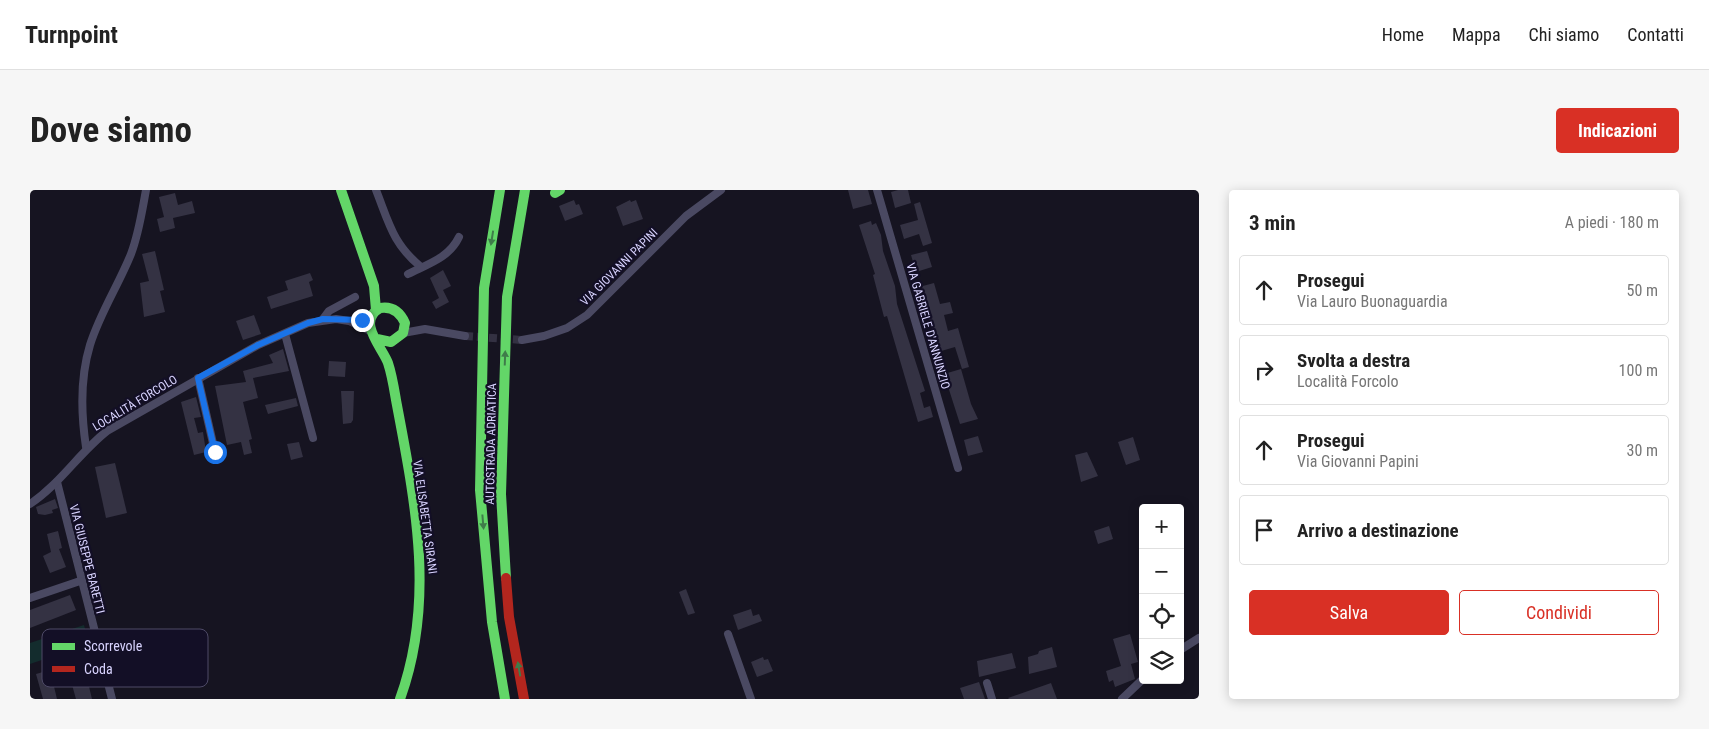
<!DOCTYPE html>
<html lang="it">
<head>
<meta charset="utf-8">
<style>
  body { margin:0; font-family:"Roboto Condensed",sans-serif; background:#f6f6f6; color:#222 }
  .controls { position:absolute; right:15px; bottom:15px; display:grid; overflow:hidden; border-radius:5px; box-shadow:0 2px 12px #0003 }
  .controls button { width:45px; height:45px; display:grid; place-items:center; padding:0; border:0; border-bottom:1px solid #e0e0e0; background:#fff; color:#222; font:25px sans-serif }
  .stop { position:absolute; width:15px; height:15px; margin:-11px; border:4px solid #1a73e8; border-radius:50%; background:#fff }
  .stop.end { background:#1a73e8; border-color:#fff; box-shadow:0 1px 5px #0008 }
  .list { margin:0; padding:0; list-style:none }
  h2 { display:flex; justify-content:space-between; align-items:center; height:65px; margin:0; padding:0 20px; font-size:21px }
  h2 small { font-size:16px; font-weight:400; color:#767676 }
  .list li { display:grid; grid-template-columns:32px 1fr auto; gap:15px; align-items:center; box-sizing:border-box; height:70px; margin:0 10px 10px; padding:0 10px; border:1px solid #e0e0e0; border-radius:5px }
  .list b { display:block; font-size:19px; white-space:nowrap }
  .list p { margin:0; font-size:16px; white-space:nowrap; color:#767676 }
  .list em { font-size:16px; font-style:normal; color:#767676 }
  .actions { display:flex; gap:10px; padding:15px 20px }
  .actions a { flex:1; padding:11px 0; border:1px solid #d93025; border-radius:5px; text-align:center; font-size:18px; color:#d93025 }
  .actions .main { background:#d93025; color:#fff }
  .icon { flex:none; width:28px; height:28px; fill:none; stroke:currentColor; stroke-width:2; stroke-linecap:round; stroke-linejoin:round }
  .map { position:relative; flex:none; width:1169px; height:509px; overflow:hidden; border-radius:5px }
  header { display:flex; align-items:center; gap:30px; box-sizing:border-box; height:70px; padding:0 25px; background:#fff; border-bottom:1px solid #e0e0e0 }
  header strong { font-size:24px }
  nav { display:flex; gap:28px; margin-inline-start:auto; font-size:18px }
  .intro { display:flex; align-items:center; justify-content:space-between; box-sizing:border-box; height:120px; padding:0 30px }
  h1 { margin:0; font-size:35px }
  .button { padding:12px 22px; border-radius:5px; background:#d93025; color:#fff; font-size:18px; font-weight:700 }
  main { display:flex; gap:30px; padding:0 30px }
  aside { flex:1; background:#fff; border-radius:5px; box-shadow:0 2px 12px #0003 }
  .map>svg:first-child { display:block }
  .green { fill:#132c2d }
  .building { fill:#343243 }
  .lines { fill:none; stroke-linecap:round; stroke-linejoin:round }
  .street-tunnel { stroke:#333142; stroke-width:8; stroke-dasharray:8 4; stroke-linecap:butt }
  .street { stroke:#4a4962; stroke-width:8 }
  .fast { stroke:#63d668; stroke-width:10 }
  .jam { stroke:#b3261e; stroke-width:10 }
  .oneway { fill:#3f7c4a }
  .route { stroke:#1a73e8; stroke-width:6 }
  .labels { text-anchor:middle; stroke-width:4.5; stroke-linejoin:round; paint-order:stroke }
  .street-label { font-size:12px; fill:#d9d4ff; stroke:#130f26 }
  .key { fill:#130f26; stroke:#4e4a67; stroke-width:1 }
  .key-label { font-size:14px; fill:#d9d4ff }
</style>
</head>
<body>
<header>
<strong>Turnpoint</strong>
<nav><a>Home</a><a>Mappa</a><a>Chi siamo</a><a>Contatti</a></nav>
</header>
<div class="intro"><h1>Dove siamo</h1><a class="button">Indicazioni</a></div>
<main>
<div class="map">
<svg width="1169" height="509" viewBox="0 0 1169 509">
  <rect width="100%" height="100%" fill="#161421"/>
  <polygon class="green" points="54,435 59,454 0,474 0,453"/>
  <g class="building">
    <polygon points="818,0 838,0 842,14 823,19"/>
    <polygon points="868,0 878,0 881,13 865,18 861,2"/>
    <polygon points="145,3 148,15 162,11 165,23 143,28 145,38 130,42 127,29 134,27 129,7"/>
    <polygon points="544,10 546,15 549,14 553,24 535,31 529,16"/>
    <polygon points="600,10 601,12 606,10 613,29 593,36 586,17"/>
    <polygon points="890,12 902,53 893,56 889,44 874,49 870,35 888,30 884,14"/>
    <polygon points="841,31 842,35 846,33 851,45 853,61 865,96 867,114 895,201 890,203 894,218 900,216 903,227 888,232 857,126 854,127 843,85 845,84 829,35"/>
    <polygon points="125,61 134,100 130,101 135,122 114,127 110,93 119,91 112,64"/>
    <polygon points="897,61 902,77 886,82 881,65"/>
    <polygon points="413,80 421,96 413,100 419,112 406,119 402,112 409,108 400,88"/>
    <polygon points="280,83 283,90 279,92 283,106 241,119 237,107 258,100 255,91"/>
    <polygon points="904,93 910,114 920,112 923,123 914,125 918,141 928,138 939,177 932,179 925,157 901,164 899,158 907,155 889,97"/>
    <polygon points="224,125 231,144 213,150 206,131"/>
    <polygon points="253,159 259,181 223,188 228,208 213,212 222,249 219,250 222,263 214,265 211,252 197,255 185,196 216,192 213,181 243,173 239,165"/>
    <polygon points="299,171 316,172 315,187 298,186"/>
    <polygon points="931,179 941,214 948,229 930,234 914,184"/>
    <polygon points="311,201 324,201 323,230 321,233 313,234"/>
    <polygon points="166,207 171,227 164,228 168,243 173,242 176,262 164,265 151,212"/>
    <polygon points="266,208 268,216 238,224 235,215"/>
    <polygon points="948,246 953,262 938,266 934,250"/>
    <polygon points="1103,247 1110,270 1096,275 1088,252"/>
    <polygon points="269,252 273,267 261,270 257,254"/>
    <polygon points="1057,262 1068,286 1051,292 1045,265"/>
    <polygon points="85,273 97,323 76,328 65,277"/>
    <polygon points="25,309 28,318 22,320 23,323 15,325 8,324 6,317"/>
    <polygon points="1079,336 1083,349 1068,354 1064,341"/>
    <polygon points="28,341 32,358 29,359 36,377 20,383 13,366 21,362 17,344"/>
    <polygon points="656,399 665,423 658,425 649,402"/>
    <polygon points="40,405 46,420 0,438 0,420"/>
    <polygon points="721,419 723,426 729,424 732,431 708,440 703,425"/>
    <polygon points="1100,444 1108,472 1101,474 1105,489 1085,497 1083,490 1079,492 1076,481 1091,476 1083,449"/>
    <polygon points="1022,457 1027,477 999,484 998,467 1008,464 1009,461"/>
    <polygon points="982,463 986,478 949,487 947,471"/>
    <polygon points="50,464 55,480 62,509 46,509 44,502 35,469"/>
    <polygon points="733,467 734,470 738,469 743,481 727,487 721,472"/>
    <polygon points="20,480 27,509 13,509 6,484"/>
    <polygon points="949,492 955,509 934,509 930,498"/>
    <polygon points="1021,493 1027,509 979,509 978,508"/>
  </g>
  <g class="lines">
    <polyline class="street-tunnel" points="435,146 492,150"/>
    <g class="street">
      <path d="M346 0C359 33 363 54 391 77"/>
      <polyline points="847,0 928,278"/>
      <path d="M378 84C398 74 419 68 429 47"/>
      <polyline points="293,129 299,121 325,107"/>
      <polyline points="373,143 395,139 435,146"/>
      <polyline points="255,144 283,248"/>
      <polyline points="492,150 514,146 537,138 557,125 656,26 691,0"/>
      <polyline points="168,188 185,262"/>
      <path d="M56 257C51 224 50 188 60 155 70 123 89 94 101 64 109 43 112 21 116 0"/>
      <polyline points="27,292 82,509"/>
      <path d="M0 314C30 294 49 263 77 241L228 155 278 133 306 129 319 131 340 141"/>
      <polyline points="0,408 50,391"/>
      <polyline points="698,444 721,509"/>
      <polyline points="1150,460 1169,448"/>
      <polyline points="957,493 962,509"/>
      <polyline points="1092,509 1113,489"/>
    </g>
    <g class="fast">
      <polyline points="311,0 344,96 346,120"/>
      <polyline points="470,0 454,98 450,300 462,432 475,509"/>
      <polyline points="525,3 530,0"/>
      <path d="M347 149 361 152 373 143 375 133C370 122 362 116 350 118 326 131 352 157 358 173 362 185 364 198 366 210 385 311 406 410 370 509"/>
      <polyline points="476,388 471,304 477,107 495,0"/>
    </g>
    <polyline class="jam" points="476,388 479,427 494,509"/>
  </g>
  <defs><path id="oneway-solid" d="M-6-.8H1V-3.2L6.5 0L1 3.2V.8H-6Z" transform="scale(1.25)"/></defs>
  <g class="oneway">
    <use href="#oneway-solid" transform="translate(462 48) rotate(99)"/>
    <use href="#oneway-solid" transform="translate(475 168) rotate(-88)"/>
    <use href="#oneway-solid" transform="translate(453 332) rotate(85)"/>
    <use href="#oneway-solid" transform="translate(489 479) rotate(-100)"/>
  </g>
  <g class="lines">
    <polyline class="route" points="185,262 168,188 228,155 278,133 293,129 332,130"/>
  </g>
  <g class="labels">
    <g class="street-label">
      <text transform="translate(589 77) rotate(-45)" y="4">VIA GIOVANNI PAPINI</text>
      <text transform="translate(898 136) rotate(74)" y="4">VIA GABRIELE D'ANNUNZIO</text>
      <text transform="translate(105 213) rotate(-31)" y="4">LOCALITÀ FORCOLO</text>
      <text transform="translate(461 254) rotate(-89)" y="4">AUTOSTRADA ADRIATICA</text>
      <text transform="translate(395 327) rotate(82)" y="4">VIA ELISABETTA SIRANI</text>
      <text transform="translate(57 369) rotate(76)" y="4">VIA GIUSEPPE BARETTI</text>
    </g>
  </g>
  <rect x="12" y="439" width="166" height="58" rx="8" class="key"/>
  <rect x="22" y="453" width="23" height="7" fill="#63d668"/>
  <rect x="22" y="476" width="23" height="6" fill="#b3261e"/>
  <g class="key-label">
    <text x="54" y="461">Scorrevole</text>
    <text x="54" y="484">Coda</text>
  </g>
</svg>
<div class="controls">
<button>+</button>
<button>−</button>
<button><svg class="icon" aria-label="locate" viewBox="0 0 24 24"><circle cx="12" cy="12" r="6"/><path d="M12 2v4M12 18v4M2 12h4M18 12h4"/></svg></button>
<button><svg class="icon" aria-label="layers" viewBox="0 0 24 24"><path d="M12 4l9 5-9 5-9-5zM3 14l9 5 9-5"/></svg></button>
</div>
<div class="stop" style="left:185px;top:262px"></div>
<div class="stop end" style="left:332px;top:130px"></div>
</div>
<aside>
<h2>3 min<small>A piedi · 180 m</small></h2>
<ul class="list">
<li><svg class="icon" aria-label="ahead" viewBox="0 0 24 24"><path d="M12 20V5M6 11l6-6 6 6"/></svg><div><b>Prosegui</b><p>Via Lauro Buonaguardia</p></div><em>50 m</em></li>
<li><svg class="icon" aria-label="right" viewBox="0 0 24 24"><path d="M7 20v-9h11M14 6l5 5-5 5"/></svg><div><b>Svolta a destra</b><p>Località Forcolo</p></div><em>100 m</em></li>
<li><svg class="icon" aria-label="ahead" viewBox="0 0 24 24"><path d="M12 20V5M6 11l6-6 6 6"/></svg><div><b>Prosegui</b><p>Via Giovanni Papini</p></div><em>30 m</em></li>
<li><svg class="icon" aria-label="arrive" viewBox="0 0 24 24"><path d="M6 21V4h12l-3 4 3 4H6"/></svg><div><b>Arrivo a destinazione</b></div></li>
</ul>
<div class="actions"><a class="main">Salva</a><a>Condividi</a></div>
</aside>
</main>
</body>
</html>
